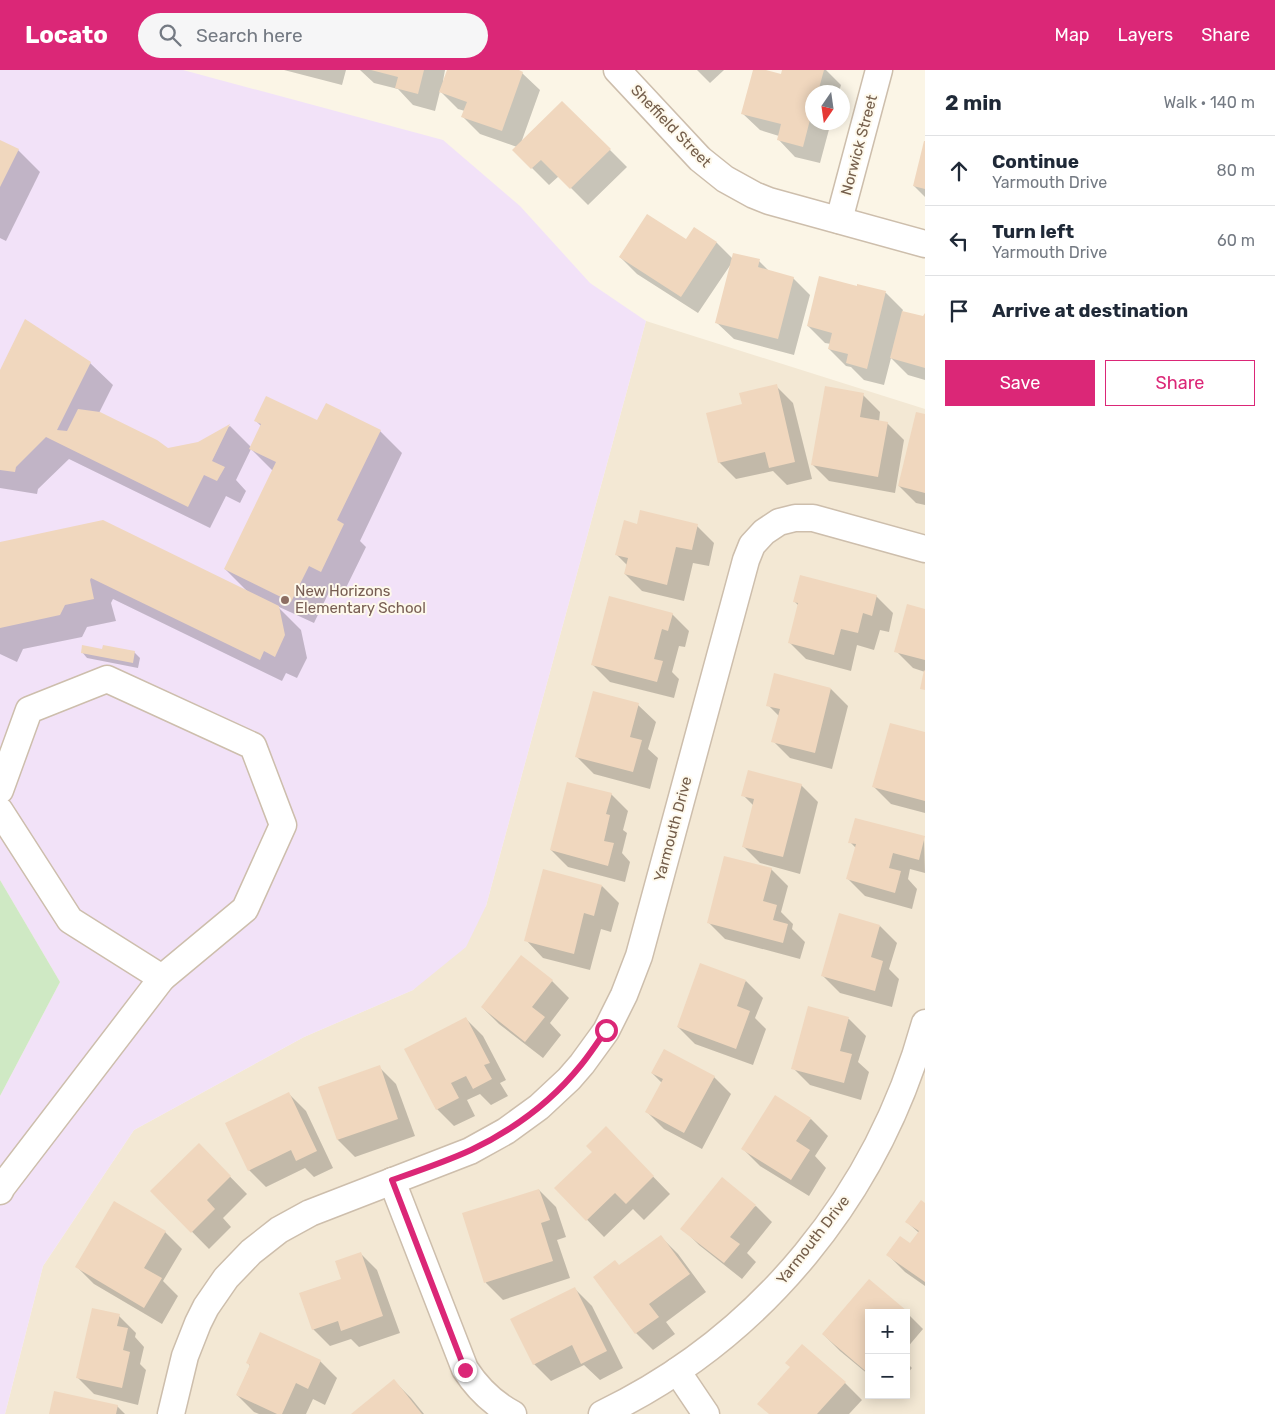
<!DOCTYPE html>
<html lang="en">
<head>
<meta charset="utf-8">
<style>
  body { margin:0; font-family:Rubik,sans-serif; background:#f6f6f7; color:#1f2937 }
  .controls { position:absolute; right:15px; bottom:15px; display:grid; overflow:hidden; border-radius:0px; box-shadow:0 2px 12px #0003 }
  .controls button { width:45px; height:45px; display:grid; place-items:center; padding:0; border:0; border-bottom:1px solid #e0e1e3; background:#fff; color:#1f2937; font:25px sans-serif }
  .compass { position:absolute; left:805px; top:15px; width:45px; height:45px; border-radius:50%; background:#fff; box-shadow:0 2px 12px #0003; rotate:193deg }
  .stop { position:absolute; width:15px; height:15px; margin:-11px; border:4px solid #db2777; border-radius:50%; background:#fff }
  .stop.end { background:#db2777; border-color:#fff; box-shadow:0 1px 5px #0008 }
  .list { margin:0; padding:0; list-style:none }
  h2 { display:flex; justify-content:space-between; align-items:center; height:65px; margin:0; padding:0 20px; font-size:21px }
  h2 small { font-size:16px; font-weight:400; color:#747a83 }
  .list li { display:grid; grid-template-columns:32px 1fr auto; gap:15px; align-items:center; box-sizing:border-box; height:70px; padding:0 20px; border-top:1px solid #e0e1e3 }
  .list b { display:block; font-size:19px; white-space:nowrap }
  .list p { margin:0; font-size:16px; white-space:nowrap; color:#747a83 }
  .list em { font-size:16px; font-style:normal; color:#747a83 }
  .actions { display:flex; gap:10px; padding:15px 20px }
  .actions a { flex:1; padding:11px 0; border:1px solid #db2777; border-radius:0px; text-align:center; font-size:18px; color:#db2777 }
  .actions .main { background:#db2777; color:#fff }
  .icon { flex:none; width:28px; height:28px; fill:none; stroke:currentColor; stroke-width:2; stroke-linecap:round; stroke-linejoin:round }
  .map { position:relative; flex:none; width:925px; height:1344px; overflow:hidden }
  header { display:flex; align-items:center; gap:30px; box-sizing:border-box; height:70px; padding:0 25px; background:#db2777; color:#fff }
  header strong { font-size:24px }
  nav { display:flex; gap:28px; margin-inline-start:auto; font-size:18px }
  .search { width:350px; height:45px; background:#f6f6f7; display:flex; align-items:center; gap:12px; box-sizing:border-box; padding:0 18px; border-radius:28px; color:#747a83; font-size:19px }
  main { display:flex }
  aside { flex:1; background:#fff }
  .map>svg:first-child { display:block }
  .residential { fill:#f3e8d4; fill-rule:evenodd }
  .education { fill:#f2e2f8 }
  .green { fill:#cfe9c4 }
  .shadow { fill:#0003 }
  .building { fill:#f0d7be }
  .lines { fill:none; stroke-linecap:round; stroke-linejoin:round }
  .minor-casing { stroke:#cdbeac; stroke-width:29 }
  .minor { stroke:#fff; stroke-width:26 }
  .route { stroke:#db2777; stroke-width:6 }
  .education-dot { fill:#8d6e63; stroke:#fef9ec; stroke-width:2 }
  .labels { text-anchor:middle; stroke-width:4; stroke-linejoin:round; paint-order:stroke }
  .street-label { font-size:15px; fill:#745e4b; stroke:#fef9ec }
  .education-label { font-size:15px; fill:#785e54; stroke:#fef9ec; text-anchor:start }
</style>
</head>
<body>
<header>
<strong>Locato</strong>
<div class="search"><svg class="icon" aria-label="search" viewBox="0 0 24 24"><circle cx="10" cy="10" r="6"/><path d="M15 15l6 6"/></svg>Search here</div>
<nav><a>Map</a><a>Layers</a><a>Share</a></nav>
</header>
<main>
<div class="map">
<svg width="925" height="1344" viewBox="0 0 925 1344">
  <rect width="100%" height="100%" fill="#fbf5e6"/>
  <path class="residential" d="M646 251 925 339V1344H5L43 1196 134 1060 304 967 413 920 486 836ZM869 1243H906V1325H869Z"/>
  <polygon class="education" points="0,0 183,0 443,70 520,136 590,213 646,251 486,836 466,877 413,920 304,967 134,1060 43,1196 5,1344 0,1344 0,1026 60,912 0,810"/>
  <polygon class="green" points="0,810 60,912 0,1026"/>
  <g class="shadow">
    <polygon points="284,0 346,0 342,15"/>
    <polygon points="360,0 445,0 443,11 445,11 448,0 515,0 522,3 540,20 521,73 562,32 627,97 588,135 559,106 549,115 514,80 517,77 480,64 463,47 465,41 458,39 440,21 435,41 413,35 398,19 374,13"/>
    <polygon points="697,0 724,0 710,13"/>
    <polygon points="754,0 761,0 782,6 783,0 826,0 841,15 839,22 812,22 812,52 831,52 820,93 795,87 778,69 779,66 760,60 742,43"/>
    <polygon points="0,71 18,80 40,102 6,171 0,168"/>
    <polygon points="925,73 925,127 914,116"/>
    <polygon points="694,159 717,173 733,189 759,191 770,202 793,208 810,225 794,285 734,269 716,252 731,194 698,243 637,204 620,187 686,171"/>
    <polygon points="858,215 886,223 903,240 902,242 924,248 925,246 925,310 908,305 891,288 884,315 864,310 851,297 846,296 829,279 831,274 825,273 808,256 858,217"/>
    <polygon points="90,293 113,315 99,343 168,380 198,373 230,356 251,377 261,356 255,350 318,352 380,361 402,383 360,471 366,477 343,524 331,518 314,553 277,536 301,560 307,588 297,608 286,603 282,611 113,529 111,533 116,551 87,557 82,567 23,579 17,592 0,584 0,473 248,522 225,499 273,401 251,379 236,410 246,421 240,433 226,426 210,458 69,389 38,419 37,424 0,418 0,303"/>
    <polygon points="776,316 793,333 812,409 787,415 773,401 736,409 719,392 744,335"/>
    <polygon points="863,325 880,342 879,352 887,353 904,370 895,423 829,411 812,394"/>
    <polygon points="925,345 925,435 916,433 899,416"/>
    <polygon points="637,455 697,456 714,473 709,496 693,493 684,531 642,521 625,504 627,495 617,485"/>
    <polygon points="876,526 893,543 889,562 880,560 874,580 857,575 851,601 806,589 789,572 799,536 794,531"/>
    <polygon points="925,540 925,602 913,598 896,581"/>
    <polygon points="672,544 689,561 685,577 679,576 672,602 679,609 674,628 610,612 593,595"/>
    <polygon points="103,581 134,582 140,588 138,598 87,588 82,582"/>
    <polygon points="831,619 848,636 832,699 790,688 773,671 779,646 768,635"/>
    <polygon points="638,635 656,652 648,679 658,688 650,719 594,704 577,687"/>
    <polygon points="925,664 925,743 891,734 874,717"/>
    <polygon points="801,715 818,732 800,804 760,793 743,776 754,736 743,725"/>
    <polygon points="611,724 628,741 623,760 627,763 622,783 630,792 625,812 568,797 551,780"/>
    <polygon points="924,768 925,803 910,799 908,809 917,819 912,839 865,826 848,809 856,778 850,772"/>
    <polygon points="771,799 788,816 781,842 793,854 792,859 805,872 800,889 725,869 708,852"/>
    <polygon points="602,816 619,833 611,862 601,859 590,900 543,888 526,870"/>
    <polygon points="880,856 897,873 889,899 899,909 892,937 840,923 823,906"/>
    <polygon points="521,887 552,911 569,928 550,953 561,965 543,988 499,954 482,937"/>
    <polygon points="746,911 763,928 755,948 766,959 753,995 695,974 678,957"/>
    <polygon points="809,938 849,949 866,966 858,992 869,1002 861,1030 810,1015 793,998"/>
    <polygon points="466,949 483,966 506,1010 500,1013 508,1026 491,1035 480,1024 467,1030 475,1046 454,1056 437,1039"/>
    <polygon points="379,997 396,1014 415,1066 355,1087 338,1070 320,1018"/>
    <polygon points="652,1003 714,1007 731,1024 702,1079 664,1059 647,1042 662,1013"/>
    <polygon points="289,1024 306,1041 333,1098 314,1107 305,1098 266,1117 249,1100"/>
    <polygon points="811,1049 828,1066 815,1086 826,1098 809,1126 760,1096 743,1079"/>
    <polygon points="606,1058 670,1124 644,1150 633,1139 604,1167 556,1118 593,1082"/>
    <polygon points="199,1075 247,1124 223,1148 231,1157 209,1179 152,1121"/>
    <polygon points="539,1120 556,1137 566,1167 557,1170 570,1208 503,1230 486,1213 463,1144"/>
    <polygon points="925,1135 925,1216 905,1202 888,1185 911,1175 919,1163 907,1152"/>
    <polygon points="756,1136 772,1152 747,1183 756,1192 742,1209 699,1175 682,1158"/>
    <polygon points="165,1162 182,1179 163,1211 178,1226 162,1254 94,1214 77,1197"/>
    <polygon points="661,1167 678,1184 706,1222 666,1252 675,1264 653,1280 636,1263 620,1197"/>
    <polygon points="360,1183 377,1200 400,1263 359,1277 351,1269 330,1276 313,1259"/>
    <polygon points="869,1211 906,1242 923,1259 906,1279 906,1243 869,1243 869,1305 840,1281 823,1264"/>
    <polygon points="575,1219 592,1236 623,1298 600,1310 584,1295 551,1311 534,1294"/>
    <polygon points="119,1246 136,1263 135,1267 144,1277 140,1294 146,1300 138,1335 94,1324 77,1307"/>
    <polygon points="802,1275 845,1313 862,1330 849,1344 769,1344"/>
    <polygon points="320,1291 337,1308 325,1335 313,1329 306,1344 259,1344 254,1342 237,1325 250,1296 248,1293"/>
    <polygon points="906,1292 912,1298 906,1305"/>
    <polygon points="394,1311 411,1328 424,1344 353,1344"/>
    <polygon points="117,1336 125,1344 50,1344"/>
  </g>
  <g class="building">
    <polygon points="371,0 424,0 418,24 395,18 398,7"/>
    <polygon points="447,0 519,0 523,2 502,61 461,47 467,32 439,22"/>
    <polygon points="753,0 766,0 781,4 782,0 824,0 818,22 812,22 812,42 803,77 777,70 781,54 741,44"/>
    <polygon points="562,31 611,79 570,119 541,90 531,99 512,80"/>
    <polygon points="0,70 19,79 0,117"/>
    <polygon points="924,71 925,71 925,119 913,116"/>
    <polygon points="647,144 686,169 694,157 717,172 681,227 619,187"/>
    <polygon points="733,183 760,189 758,197 794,207 778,269 715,253"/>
    <polygon points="819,206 857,216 857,214 886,221 867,299 846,293 848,284 828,279 832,263 807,256"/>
    <polygon points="902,241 923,246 925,243 925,298 890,288"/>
    <polygon points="25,249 91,292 57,360 67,361 78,339 100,342 157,370 168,378 198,372 230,354 212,391 225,397 217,411 204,405 188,437 46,367 16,397 15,402 0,400 0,300"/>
    <polygon points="777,314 795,392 769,398 765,382 718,393 706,343 742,334 739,323"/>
    <polygon points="825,316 864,323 860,347 888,352 878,407 811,395"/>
    <polygon points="266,326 317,350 326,333 381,360 337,450 344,454 321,502 309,496 291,532 224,499 276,392 249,379 261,354 254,351"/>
    <polygon points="916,342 925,344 925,423 898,416"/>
    <polygon points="640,440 698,454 692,480 676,477 667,515 624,504 628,488 615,485 624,450 637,454"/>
    <polygon points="103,450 279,536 285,565 275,587 264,581 260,590 91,508 90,510 94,529 65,535 60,545 0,558 0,472"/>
    <polygon points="800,505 877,525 872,546 863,543 858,563 841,559 834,585 788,573 798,533 793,532"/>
    <polygon points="609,526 673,543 668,561 662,559 654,589 663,591 657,612 591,595"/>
    <polygon points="907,534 925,539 925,590 894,582"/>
    <polygon points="82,575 102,579 103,575 135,581 133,593 81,583"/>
    <polygon points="924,600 925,601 925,620 920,619"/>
    <polygon points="774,603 831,618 815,683 771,672 780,639 766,636"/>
    <polygon points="593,621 639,633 630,667 642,670 633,702 575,687"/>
    <polygon points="890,653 925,662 925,731 872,717"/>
    <polygon points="748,700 802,714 783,787 742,777 754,729 741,726"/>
    <polygon points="567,712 612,723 606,744 610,745 604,771 614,773 608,796 550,780"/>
    <polygon points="855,748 925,766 919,790 893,783 889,798 901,801 895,823 846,809 856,774 848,773"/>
    <polygon points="724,786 772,798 763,831 777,835 773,850 788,854 783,873 707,853"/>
    <polygon points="543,799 602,815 594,846 584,843 574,884 524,871"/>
    <polygon points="839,843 880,855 871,887 883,891 875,921 821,906"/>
    <polygon points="521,885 553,910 532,937 545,947 525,972 481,937"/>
    <polygon points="700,893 746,910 737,936 750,941 736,979 677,957"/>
    <polygon points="808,936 849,947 840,981 852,984 844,1013 791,999"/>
    <polygon points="466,947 490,993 484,995 492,1009 473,1019 466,1006 451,1013 459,1028 436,1040 404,979"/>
    <polygon points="664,979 715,1006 684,1063 645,1042 663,1009 651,1003"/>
    <polygon points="380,995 398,1049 337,1070 318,1017"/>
    <polygon points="289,1022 317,1081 296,1091 291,1080 248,1101 225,1053"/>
    <polygon points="775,1025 811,1048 796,1071 810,1080 791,1110 741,1079"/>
    <polygon points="606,1056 654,1106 626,1134 615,1123 586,1151 554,1118 592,1082 586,1076"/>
    <polygon points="199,1073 231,1106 207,1130 215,1139 191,1163 150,1121"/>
    <polygon points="722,1107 756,1135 730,1167 740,1174 724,1193 680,1159"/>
    <polygon points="539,1119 550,1150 541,1153 553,1191 484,1213 462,1143"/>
    <polygon points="921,1130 925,1133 925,1212 886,1185 900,1166 910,1173 919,1161 905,1152"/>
    <polygon points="114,1131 166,1161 144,1198 162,1208 144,1238 75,1197"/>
    <polygon points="661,1165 690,1204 649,1234 659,1247 635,1264 593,1207 615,1190 619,1195"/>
    <polygon points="361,1182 383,1246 341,1261 338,1251 312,1260 299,1223 341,1209 335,1191"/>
    <polygon points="869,1209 907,1241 906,1243 869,1243 869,1304 822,1264"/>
    <polygon points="575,1217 607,1281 581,1294 572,1275 533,1295 510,1249"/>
    <polygon points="92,1238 120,1244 117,1256 128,1258 123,1280 130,1282 122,1318 76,1308"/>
    <polygon points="260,1262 321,1290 308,1319 296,1313 282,1344 277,1344 236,1325 250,1295 246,1293"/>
    <polygon points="802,1274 846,1312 817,1344 769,1344 757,1334 790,1297 785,1293"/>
    <polygon points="394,1309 422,1344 351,1344"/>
    <polygon points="54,1321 118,1335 116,1344 49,1344"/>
  </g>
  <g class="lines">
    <defs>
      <g id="minor">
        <polyline points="617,0 700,89 725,109 754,125 769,131 925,174"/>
        <polyline points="839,150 879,0"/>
        <polyline points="0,720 29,640 107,609 253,676 283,755 245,839 162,908"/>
        <polyline points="0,741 70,850 162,908 2,1117 0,1121"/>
        <path d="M392 1111 465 1299C478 1319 492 1333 513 1344"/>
        <polyline points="677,1301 706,1344"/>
        <polyline points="171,1344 185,1286 198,1253 206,1237 226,1208 251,1182 279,1160 310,1143 470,1081 506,1061 539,1037 569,1009 582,994 606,961 624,925 639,886 746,490 752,475 764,462 779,452 795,448 813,448 925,479"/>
        <path d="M602 1344C762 1267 878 1124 925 953"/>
      </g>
    </defs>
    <use href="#minor" class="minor-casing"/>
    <use href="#minor" class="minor"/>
  </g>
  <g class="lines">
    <path class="route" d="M465 1300 392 1110C418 1101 445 1092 471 1080 513 1060 552 1031 581 995 590 984 598 972 606 960"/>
  </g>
  <circle class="education-dot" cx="285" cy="530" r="5"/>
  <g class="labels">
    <g class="street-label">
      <text transform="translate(671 56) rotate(46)" y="5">Sheffield Street</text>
      <text transform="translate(859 75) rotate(-75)" y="5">Norwick Street</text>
      <text transform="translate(673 759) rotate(-75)" y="5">Yarmouth Drive</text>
      <text transform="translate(813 1170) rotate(-52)" y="5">Yarmouth Drive</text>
    </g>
    <g class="education-label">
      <text x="295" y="526">New Horizons<tspan x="295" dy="17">Elementary School</tspan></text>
    </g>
  </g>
</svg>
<div class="controls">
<button>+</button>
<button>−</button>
</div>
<svg class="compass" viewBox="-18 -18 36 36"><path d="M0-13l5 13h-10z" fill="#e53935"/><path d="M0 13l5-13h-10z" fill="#747a83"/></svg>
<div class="stop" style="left:606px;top:960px"></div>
<div class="stop end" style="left:465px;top:1300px"></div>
</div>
<aside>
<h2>2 min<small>Walk · 140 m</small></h2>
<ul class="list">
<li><svg class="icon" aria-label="ahead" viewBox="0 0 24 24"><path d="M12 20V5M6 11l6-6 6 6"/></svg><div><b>Continue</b><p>Yarmouth Drive</p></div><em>80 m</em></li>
<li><svg class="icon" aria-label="left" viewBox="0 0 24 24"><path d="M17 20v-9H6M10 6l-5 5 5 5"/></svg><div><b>Turn left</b><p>Yarmouth Drive</p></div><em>60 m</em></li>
<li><svg class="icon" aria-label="arrive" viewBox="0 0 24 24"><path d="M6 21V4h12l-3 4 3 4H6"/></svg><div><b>Arrive at destination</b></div></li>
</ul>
<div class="actions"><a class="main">Save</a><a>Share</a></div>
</aside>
</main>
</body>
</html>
